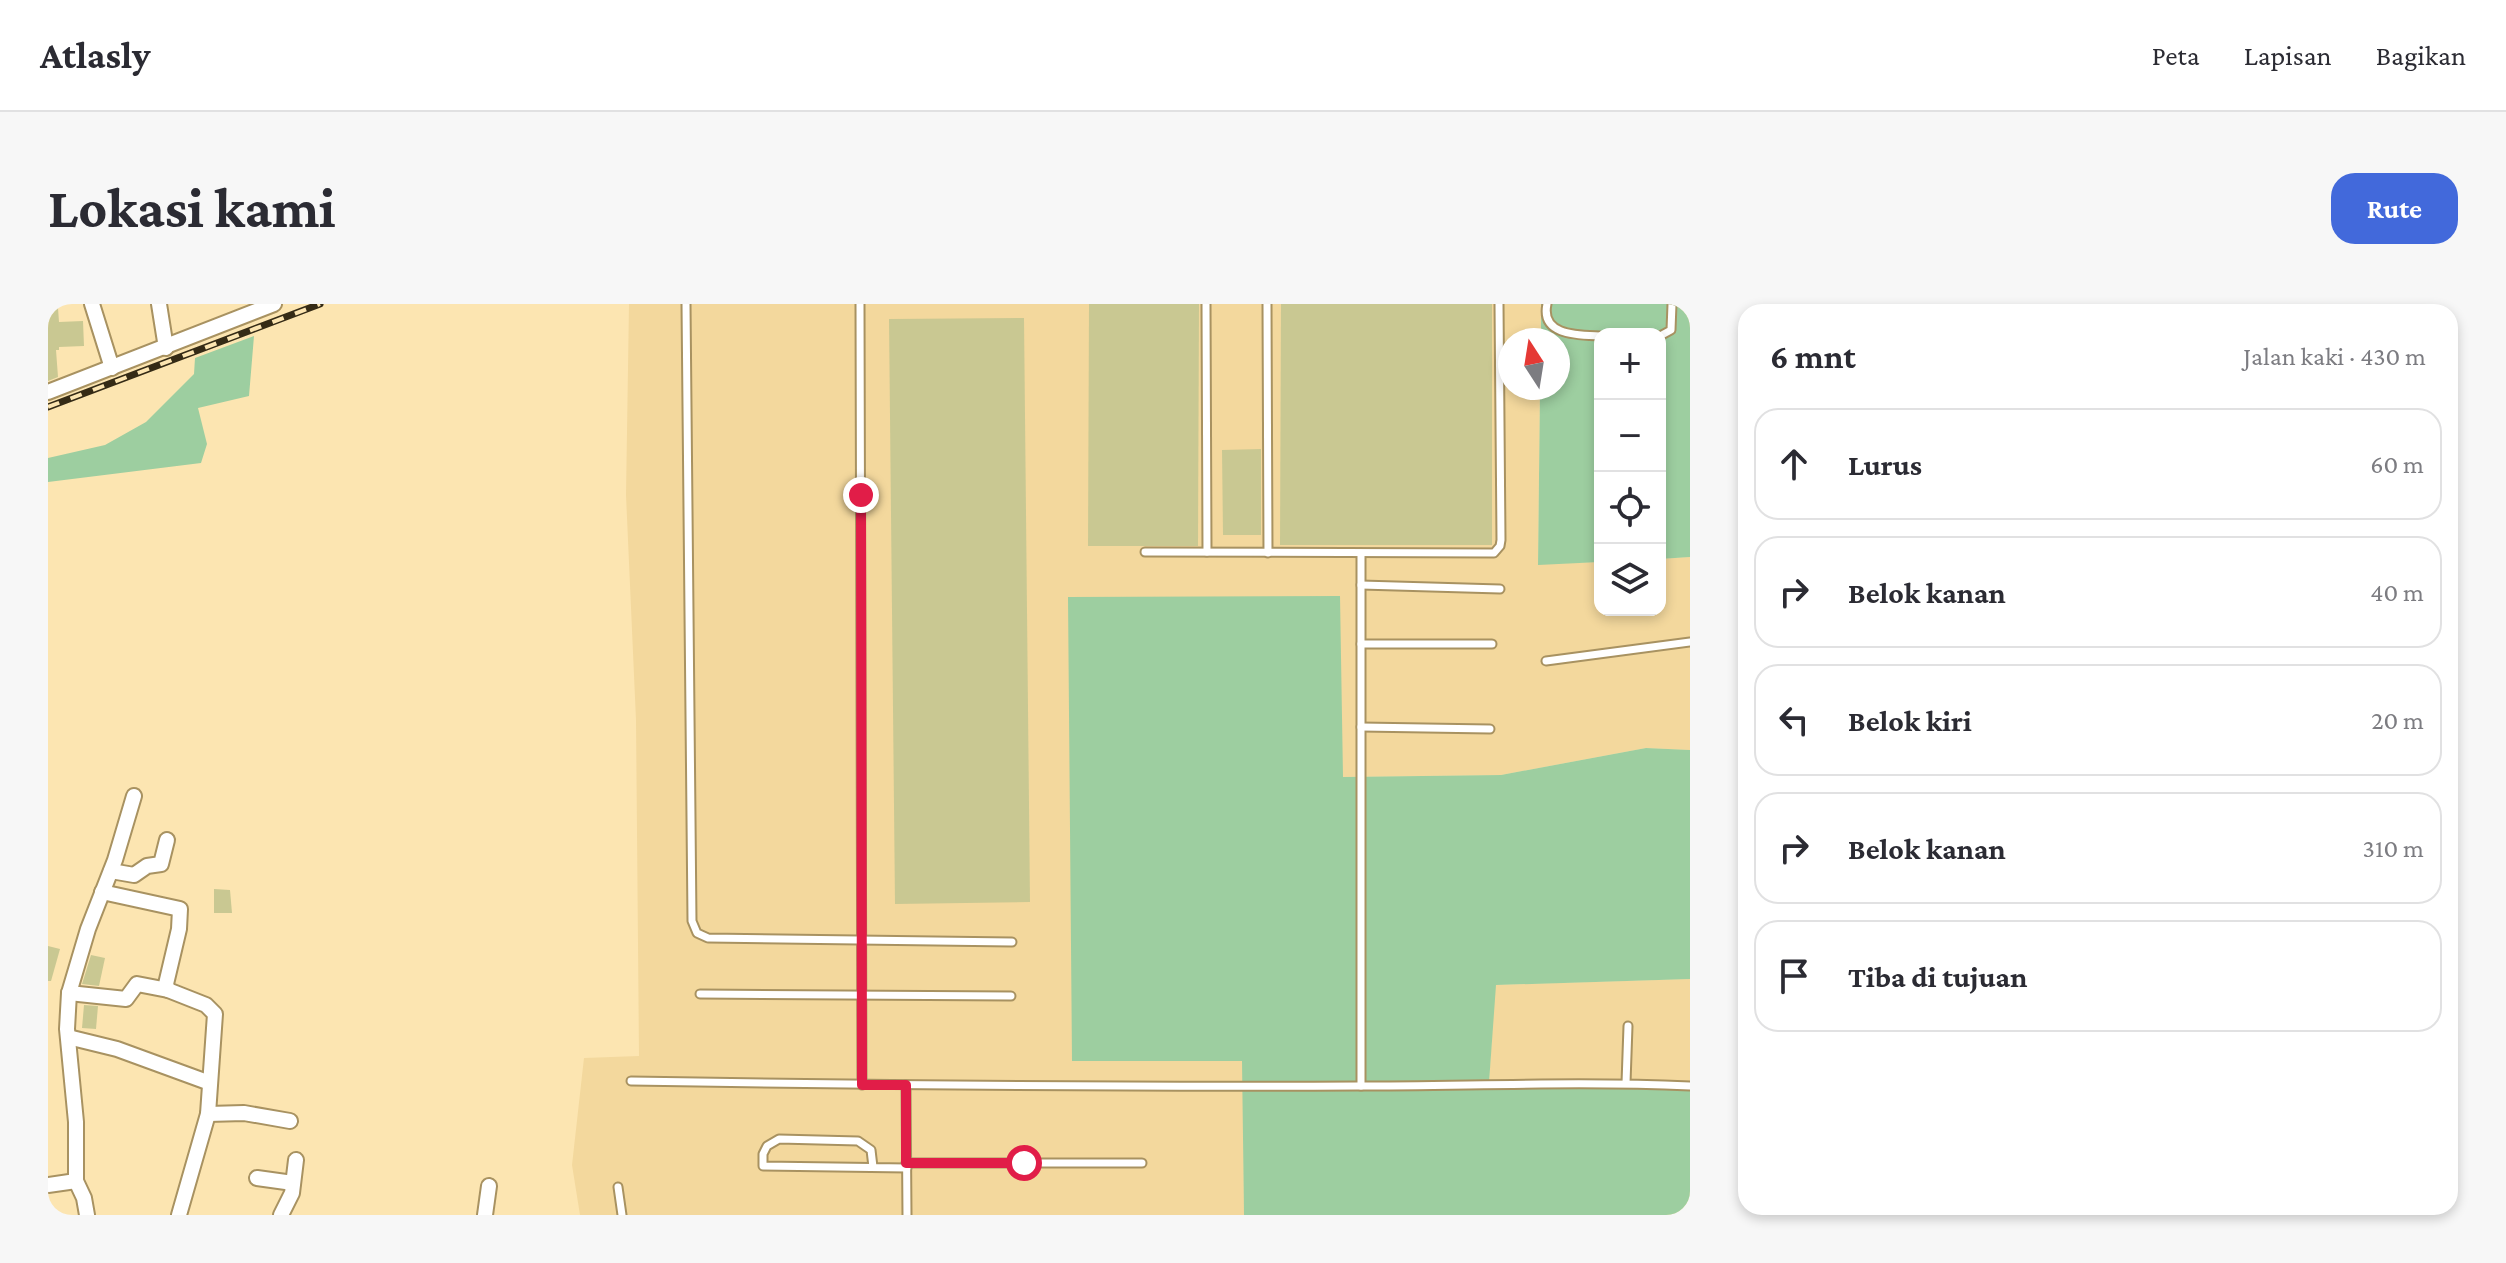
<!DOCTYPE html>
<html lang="id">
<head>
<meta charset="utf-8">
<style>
  body { margin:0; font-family:"Crimson Pro",serif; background:#f7f7f7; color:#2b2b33 }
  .controls { position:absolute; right:24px; top:24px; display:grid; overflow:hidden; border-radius:16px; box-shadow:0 4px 12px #0003 }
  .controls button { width:72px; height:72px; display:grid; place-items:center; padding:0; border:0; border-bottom:2px solid #e1e1e2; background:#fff; color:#2b2b33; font:40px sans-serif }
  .compass { position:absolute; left:1450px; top:24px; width:72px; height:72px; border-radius:50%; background:#fff; box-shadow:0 4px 12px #0003; rotate:348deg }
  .stop { position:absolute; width:24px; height:24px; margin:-18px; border:6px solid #e11d48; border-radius:50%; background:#fff }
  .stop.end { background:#e11d48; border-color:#fff; box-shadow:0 2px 8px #0008 }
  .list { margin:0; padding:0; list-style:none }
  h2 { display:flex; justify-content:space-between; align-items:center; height:104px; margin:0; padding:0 32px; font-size:34px }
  h2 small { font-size:26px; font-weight:400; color:#7c7c81 }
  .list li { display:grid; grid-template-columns:52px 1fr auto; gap:24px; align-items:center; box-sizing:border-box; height:112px; margin:0 16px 16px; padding:0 16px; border:2px solid #e1e1e2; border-radius:24px }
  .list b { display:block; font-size:30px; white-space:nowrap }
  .list em { font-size:26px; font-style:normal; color:#7c7c81 }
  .icon { flex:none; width:44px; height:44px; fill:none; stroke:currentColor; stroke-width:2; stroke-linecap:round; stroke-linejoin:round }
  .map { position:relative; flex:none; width:1642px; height:911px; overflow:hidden; border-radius:24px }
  header { display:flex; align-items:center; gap:48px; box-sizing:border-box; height:112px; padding:0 40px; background:#fff; border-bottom:2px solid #e1e1e2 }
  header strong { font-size:38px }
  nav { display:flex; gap:44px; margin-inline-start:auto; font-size:28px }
  .intro { display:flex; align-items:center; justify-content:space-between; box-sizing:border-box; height:192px; padding:0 48px }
  h1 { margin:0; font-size:56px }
  .button { padding:20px 36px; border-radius:24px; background:#4269db; color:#fff; font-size:28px; font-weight:700 }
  main { display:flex; gap:48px; padding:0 48px }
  aside { flex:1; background:#fff; border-radius:24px; box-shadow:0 4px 12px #0003 }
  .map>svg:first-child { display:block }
  .built { fill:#f3d89d }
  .green { fill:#9dcea0 }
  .building { fill:#c9c892 }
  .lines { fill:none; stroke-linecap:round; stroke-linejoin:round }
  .lane-casing { stroke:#a89261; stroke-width:11 }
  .street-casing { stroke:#a89261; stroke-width:18 }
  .lane { stroke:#fff; stroke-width:7 }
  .street { stroke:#fff; stroke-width:14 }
  .rail-casing { stroke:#352b16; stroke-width:7 }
  .rail { stroke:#fce5b1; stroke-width:4; stroke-dasharray:12; stroke-linecap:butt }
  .route { stroke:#e11d48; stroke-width:10 }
</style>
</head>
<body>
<header>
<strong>Atlasly</strong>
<nav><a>Peta</a><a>Lapisan</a><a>Bagikan</a></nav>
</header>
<div class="intro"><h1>Lokasi kami</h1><a class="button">Rute</a></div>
<main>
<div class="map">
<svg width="1642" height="911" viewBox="0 0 1642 911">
  <rect width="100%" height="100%" fill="#fce5b1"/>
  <g class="built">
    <polygon points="581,0 1493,0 1493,36 1462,36 1462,84 1492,84 1490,260 1552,258 1552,306 1612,306 1612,255 1642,253 1642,446 1598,444 1453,471 1295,473 1024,757 1195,757 1196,911 532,911 524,861 536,754 591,752 588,416 578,191"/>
    <polygon points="1642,675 1642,782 1441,780 1447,681"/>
  </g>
  <g class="green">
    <polygon points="1493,0 1642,0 1642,253 1612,255 1612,30 1552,30 1552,258 1490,261 1492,84 1510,84 1510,36 1493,36"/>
    <polygon points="206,32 201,92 150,104 159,140 153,159 0,178 0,154 57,141 98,118 146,70 147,54"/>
    <polygon points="1292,292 1295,473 1453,471 1598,444 1642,446 1642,675 1448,681 1441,779 1642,782 1642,911 1196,911 1194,757 1024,757 1020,293"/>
  </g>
  <g class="building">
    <polygon points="1041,0 1151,0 1150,242 1040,242"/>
    <polygon points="1233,0 1444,0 1444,241 1232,241"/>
    <polygon points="0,4 10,4 11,18 35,17 36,42 11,43 11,46 8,46 10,73 0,77"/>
    <polygon points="976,14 982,598 847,600 841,15"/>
    <polygon points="1213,145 1213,231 1175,231 1174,146"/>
    <polygon points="166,585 182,586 184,609 166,609"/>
    <polygon points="0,642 12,645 3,677 0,677"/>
    <polygon points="43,651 57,654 51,682 34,680"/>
    <polygon points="36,701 50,702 48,725 34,724"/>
  </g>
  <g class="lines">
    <defs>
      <g id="lane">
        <polyline points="638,0 644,617 649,629 660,634 964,638"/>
        <polyline points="812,0 814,781"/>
        <polyline points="1158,0 1159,248"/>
        <polyline points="1219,0 1220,249"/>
        <path d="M1499 0C1492 32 1531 31 1552 32"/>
        <polyline points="1612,32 1623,26 1624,0"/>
        <polyline points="1097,248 1446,249 1452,242 1453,236 1451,0"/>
        <polyline points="1313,249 1313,782"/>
        <polyline points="1313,281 1452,285"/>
        <polyline points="1313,340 1444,340"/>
        <polyline points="1498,357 1642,338"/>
        <polyline points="1313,423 1442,425"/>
        <polyline points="652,690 963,692"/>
        <path d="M583 777C825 781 1067 783 1309 782 1420 782 1531 777 1642 782"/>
        <polyline points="1578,779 1580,722"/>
        <polyline points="858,781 859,911"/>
        <polyline points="858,859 1094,859"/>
        <polyline points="825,863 823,846 810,837 731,835 719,842 715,850 715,862 859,864"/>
        <polyline points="570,883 574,911"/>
      </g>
      <g id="street">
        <polyline points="44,0 64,64"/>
        <polyline points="111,0 118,44"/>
        <polyline points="0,88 226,0"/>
        <polyline points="63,567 86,571 99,562 113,560 119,536"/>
        <polyline points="54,588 132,605 131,625 118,680 120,686 158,701 167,710 160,810 131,911"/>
        <polyline points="21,689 78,695 89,680 120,686"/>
        <polyline points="20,733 69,745 162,779"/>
        <polyline points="160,810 196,809 242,817"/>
        <polyline points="209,874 245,879"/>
        <polyline points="0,881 28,877"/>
        <polyline points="39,911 36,894 28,877 28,818 19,725 21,689 40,625 67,556 86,492"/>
        <polyline points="233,911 244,889 248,856"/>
        <polyline points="437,911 441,882"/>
      </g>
    </defs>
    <use href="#lane" class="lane-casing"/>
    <use href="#street" class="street-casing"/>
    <use href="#lane" class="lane"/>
    <use href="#street" class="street"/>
    <defs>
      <polyline id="rail" points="0,103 272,0"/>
    </defs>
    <use href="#rail" class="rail-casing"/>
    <use href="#rail" class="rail"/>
  </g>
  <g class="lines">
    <polyline class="route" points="813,191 814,781 858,781 858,859 976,859"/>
  </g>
</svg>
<div class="controls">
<button>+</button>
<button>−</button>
<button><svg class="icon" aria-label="locate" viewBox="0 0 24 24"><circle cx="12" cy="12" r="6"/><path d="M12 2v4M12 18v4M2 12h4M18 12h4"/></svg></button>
<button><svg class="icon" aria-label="layers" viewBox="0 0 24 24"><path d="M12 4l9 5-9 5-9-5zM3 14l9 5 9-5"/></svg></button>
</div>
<svg class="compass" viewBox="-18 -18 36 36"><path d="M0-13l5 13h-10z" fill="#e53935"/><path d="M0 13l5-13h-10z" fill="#7c7c81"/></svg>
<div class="stop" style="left:976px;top:859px"></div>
<div class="stop end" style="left:813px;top:191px"></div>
</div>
<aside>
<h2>6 mnt<small>Jalan kaki · 430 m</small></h2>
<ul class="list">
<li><svg class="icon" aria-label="ahead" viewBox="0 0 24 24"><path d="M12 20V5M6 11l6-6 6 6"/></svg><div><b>Lurus</b></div><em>60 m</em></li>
<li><svg class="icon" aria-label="right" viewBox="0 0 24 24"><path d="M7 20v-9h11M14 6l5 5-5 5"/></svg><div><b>Belok kanan</b></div><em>40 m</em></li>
<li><svg class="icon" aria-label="left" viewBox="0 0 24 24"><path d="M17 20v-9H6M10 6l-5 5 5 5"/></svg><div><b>Belok kiri</b></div><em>20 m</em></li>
<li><svg class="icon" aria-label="right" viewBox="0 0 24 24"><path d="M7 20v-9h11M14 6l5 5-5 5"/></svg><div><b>Belok kanan</b></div><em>310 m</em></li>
<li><svg class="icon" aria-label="arrive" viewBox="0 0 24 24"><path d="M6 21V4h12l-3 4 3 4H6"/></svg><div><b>Tiba di tujuan</b></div></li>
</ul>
</aside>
</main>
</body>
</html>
